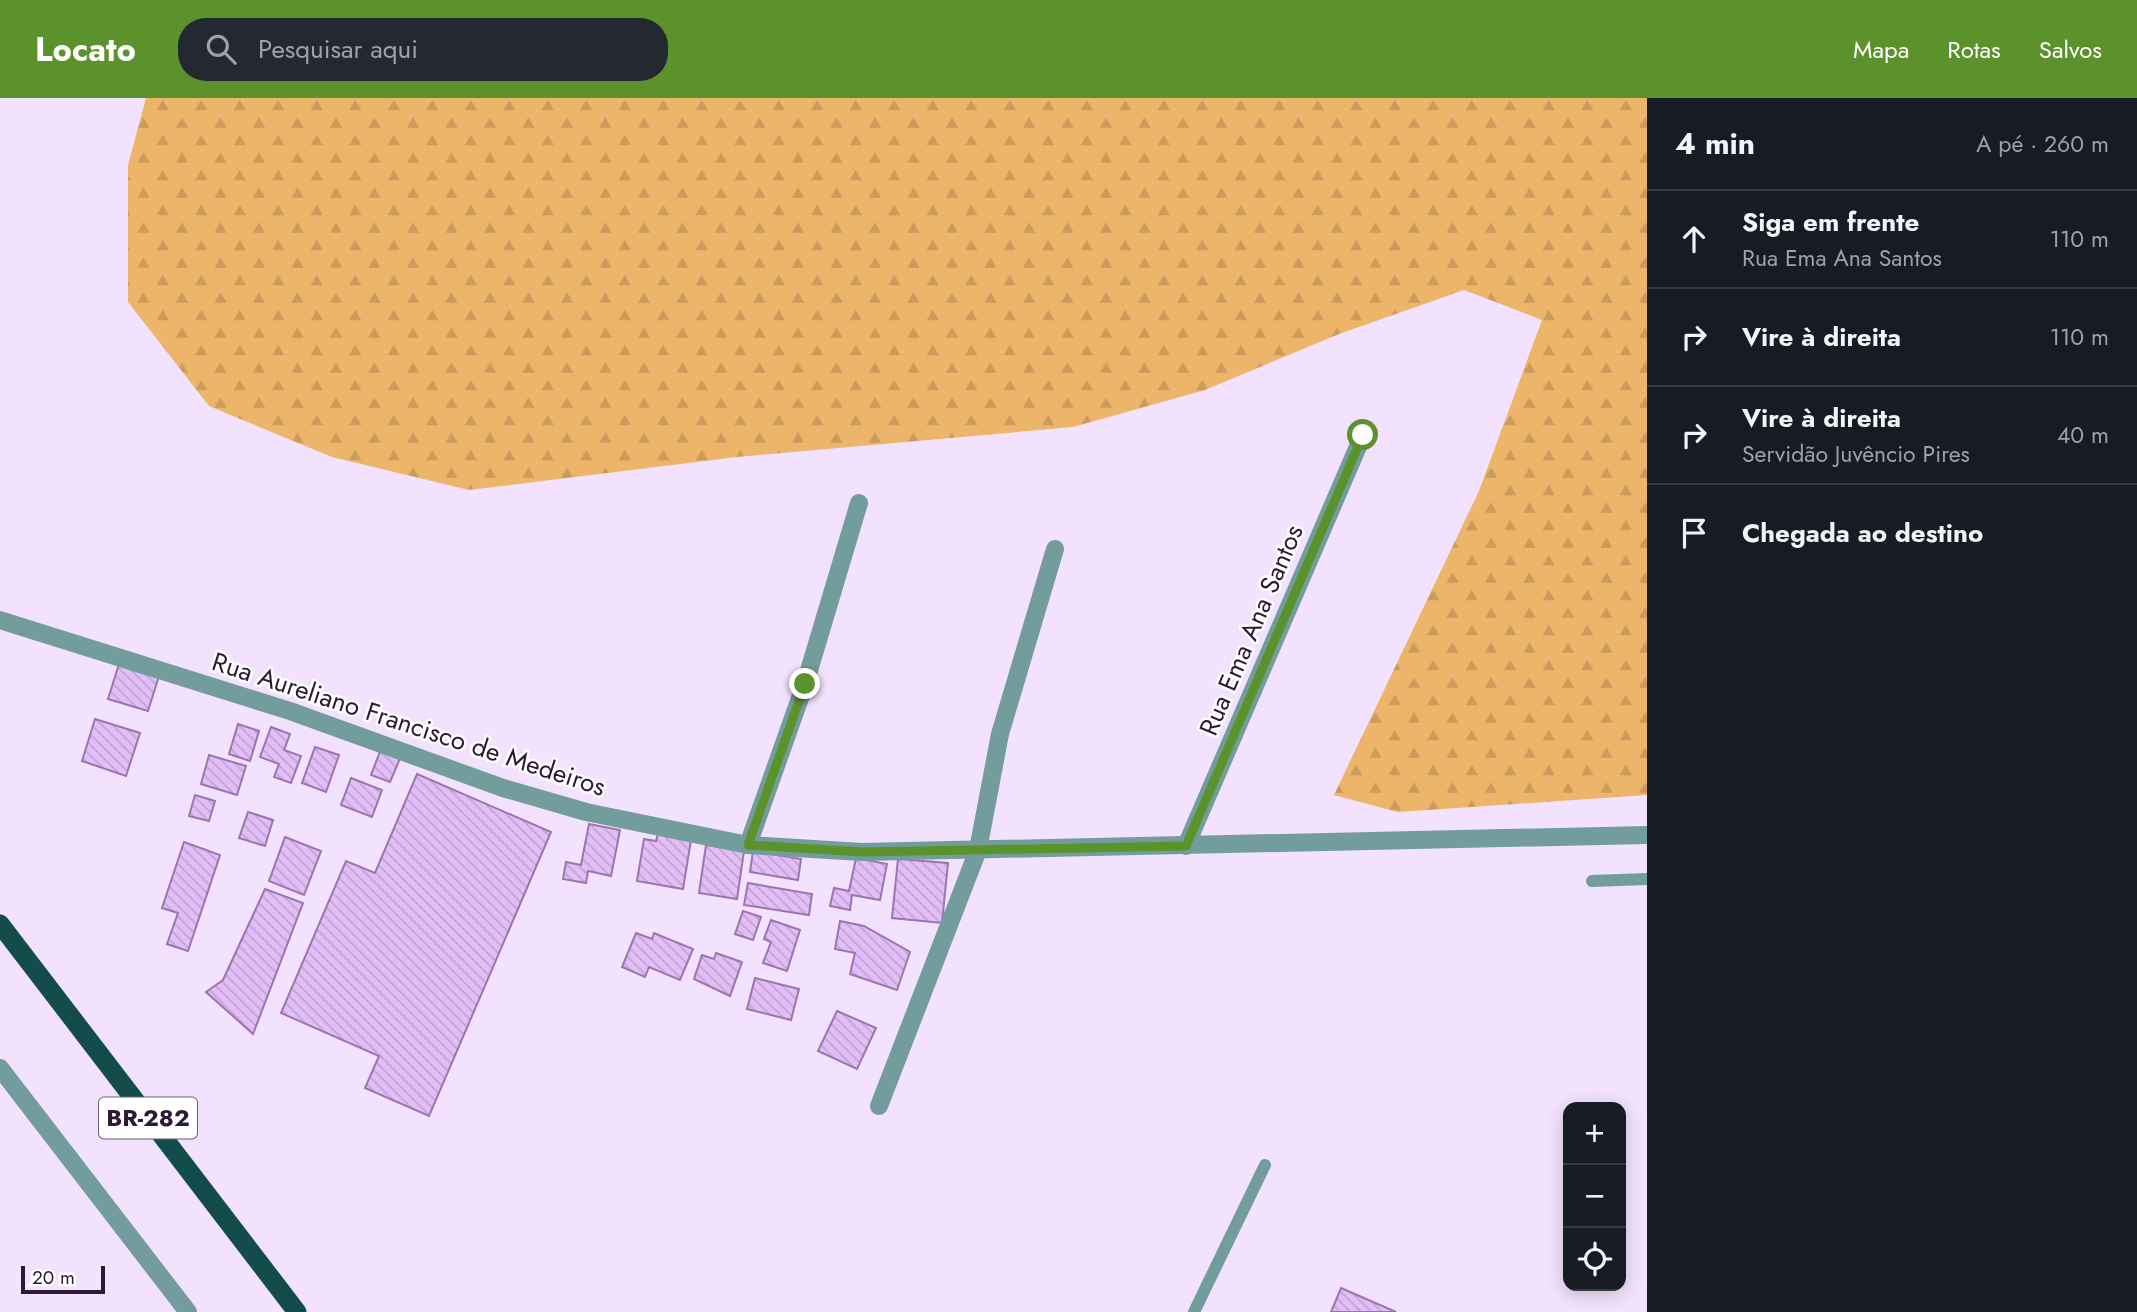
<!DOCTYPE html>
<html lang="pt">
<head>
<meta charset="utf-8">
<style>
  body { margin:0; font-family:Jost,sans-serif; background:#242831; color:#f1f3f6 }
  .controls { position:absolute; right:21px; bottom:21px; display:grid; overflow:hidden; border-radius:14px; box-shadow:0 4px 18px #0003 }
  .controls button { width:63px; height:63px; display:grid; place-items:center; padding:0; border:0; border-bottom:2px solid #363941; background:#171b24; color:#f1f3f6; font:35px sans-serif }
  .scale { position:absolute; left:21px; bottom:18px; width:84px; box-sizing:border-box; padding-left:7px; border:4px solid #2b1b34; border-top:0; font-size:19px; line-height:24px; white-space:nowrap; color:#2b1b34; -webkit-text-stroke:5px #fff; paint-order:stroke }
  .stop { position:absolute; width:21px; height:21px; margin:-16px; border:5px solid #5c922c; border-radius:50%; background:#fff }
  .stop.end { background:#5c922c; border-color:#fff; box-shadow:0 2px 7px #0008 }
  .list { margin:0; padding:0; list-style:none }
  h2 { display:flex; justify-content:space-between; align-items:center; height:91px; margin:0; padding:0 28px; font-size:30px }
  h2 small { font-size:23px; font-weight:400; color:#9ea1a6 }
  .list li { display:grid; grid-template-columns:46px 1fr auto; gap:21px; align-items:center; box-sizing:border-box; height:98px; padding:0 28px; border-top:2px solid #363941 }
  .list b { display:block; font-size:26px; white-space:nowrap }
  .list p { margin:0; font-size:23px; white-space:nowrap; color:#9ea1a6 }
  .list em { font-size:23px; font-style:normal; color:#9ea1a6 }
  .icon { flex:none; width:38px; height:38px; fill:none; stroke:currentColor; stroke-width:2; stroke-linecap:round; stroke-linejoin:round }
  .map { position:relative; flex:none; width:1647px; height:1214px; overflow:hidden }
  header { display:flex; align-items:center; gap:42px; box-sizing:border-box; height:98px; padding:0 35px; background:#5c922c; color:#fff }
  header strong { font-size:33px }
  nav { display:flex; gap:38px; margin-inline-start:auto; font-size:24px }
  .search { width:490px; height:63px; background:#242831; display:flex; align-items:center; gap:18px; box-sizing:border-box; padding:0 24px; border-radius:28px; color:#9ea1a6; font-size:26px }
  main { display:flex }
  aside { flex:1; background:#171b24 }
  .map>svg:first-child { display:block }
  .forest { fill:url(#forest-firs) }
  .building { fill:url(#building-back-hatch); stroke:#9c74b1; stroke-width:2 }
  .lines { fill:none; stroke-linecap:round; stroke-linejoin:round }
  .service { stroke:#739d9c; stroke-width:12 }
  .minor { stroke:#739d9c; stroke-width:18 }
  .tertiary { stroke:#739d9c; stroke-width:18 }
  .trunk { stroke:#144c4b; stroke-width:19 }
  .route { stroke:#5c922c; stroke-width:9 }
  .labels { text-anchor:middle; stroke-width:5; stroke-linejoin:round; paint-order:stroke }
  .shield { fill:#fff; stroke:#6b5f71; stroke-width:2 }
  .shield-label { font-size:24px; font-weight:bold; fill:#2b1b34 }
  .street-label { font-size:26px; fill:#2b1b34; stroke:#fff }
</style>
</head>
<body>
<header>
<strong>Locato</strong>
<div class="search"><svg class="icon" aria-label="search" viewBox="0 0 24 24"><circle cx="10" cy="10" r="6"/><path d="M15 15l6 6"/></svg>Pesquisar aqui</div>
<nav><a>Mapa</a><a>Rotas</a><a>Salvos</a></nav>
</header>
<main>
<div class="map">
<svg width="1647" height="1214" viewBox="0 0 1647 1214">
  <defs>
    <pattern id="forest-firs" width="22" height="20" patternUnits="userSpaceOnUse" patternTransform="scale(1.75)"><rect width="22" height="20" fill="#edb569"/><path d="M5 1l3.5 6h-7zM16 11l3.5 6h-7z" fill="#cb9b5c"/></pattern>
    <pattern id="building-back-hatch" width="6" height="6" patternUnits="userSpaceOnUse" patternTransform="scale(1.75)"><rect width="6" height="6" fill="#e2bef6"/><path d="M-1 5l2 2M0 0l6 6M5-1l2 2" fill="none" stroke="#c2a3d4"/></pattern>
  </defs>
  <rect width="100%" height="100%" fill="#f3e2fd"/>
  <polygon class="forest" points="146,0 1647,0 1647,697 1398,714 1334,697 1479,393 1542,222 1464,192 1339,236 1205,292 1073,329 737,359 469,392 332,359 209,308 128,204 128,67"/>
  <g class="building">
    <polygon points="119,566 159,578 148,613 108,601"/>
    <polygon points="95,621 140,635 126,678 82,663"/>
    <polygon points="238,626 259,633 250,663 229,656"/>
    <polygon points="271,629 290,636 284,652 301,658 291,685 274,679 279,666 260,659"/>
    <polygon points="315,649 339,657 326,694 302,685"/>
    <polygon points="381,651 401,658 390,684 371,677"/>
    <polygon points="209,657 246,668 237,697 201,686"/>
    <polygon points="417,676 551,734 429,1018 365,990 379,958 281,915 346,763 375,775"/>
    <polygon points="351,680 382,692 372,719 341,707"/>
    <polygon points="195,697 215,703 209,723 189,718"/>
    <polygon points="248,714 273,722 265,748 239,740"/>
    <polygon points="589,726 620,732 611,778 588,773 586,785 563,781 566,764 581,767"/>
    <polygon points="658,736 691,742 683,791 637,783 644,741 656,743"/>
    <polygon points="285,739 321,753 304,797 269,783"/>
    <polygon points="184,744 220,757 188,853 167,846 178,815 162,810"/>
    <polygon points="706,747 744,753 737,801 699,795"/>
    <polygon points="753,753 801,761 798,782 750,774"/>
    <polygon points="856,760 887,766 880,802 852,797 850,812 830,808 834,790 849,793"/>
    <polygon points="898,761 948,765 942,825 892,820"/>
    <polygon points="748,785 812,796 809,817 744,807"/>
    <polygon points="265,791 303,805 253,936 206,894 223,882"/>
    <polygon points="743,813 761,819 753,842 735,836"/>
    <polygon points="771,822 800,832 787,873 763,865 771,844 764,841"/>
    <polygon points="840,823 864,828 910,854 897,892 850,876 855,855 835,851"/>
    <polygon points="636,835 652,841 654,835 693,851 680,882 649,869 645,879 622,869"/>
    <polygon points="716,855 742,864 730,898 694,881 702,857 714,861"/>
    <polygon points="755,880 799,891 791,922 747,911"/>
    <polygon points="837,913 876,930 857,971 818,953"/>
    <polygon points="1341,1190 1396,1214 1331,1214"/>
  </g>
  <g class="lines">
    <g class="service">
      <polyline points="1592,783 1647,781"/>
      <polyline points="1194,1214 1265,1067"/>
    </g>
    <g class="minor">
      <polyline points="748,747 805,586 859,405"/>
      <polyline points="1186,748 1363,337"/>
      <polyline points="0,970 188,1214"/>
      <polyline points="879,1008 978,752 1000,636 1055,451"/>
    </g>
    <polyline class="tertiary" points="0,522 290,613 503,690 586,714 748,747 862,754 1647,737"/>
    <polyline class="trunk" points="0,826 297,1214"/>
  </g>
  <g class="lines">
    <polyline class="route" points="805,586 748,747 862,754 1186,748 1363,337"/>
  </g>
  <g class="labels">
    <rect class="shield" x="99" y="999.5" width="98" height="41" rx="5"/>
    <g class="shield-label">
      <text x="148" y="1028">BR-282</text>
    </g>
    <g class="street-label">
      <text transform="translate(1251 532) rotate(-67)" y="9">Rua Ema Ana Santos</text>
      <text transform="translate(409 626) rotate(18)" y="9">Rua Aureliano Francisco de Medeiros</text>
    </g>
  </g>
</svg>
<div class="controls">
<button>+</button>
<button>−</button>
<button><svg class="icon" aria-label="locate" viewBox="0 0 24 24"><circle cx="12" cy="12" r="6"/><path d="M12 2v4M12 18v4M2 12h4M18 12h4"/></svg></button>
</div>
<div class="scale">20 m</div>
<div class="stop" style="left:1363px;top:337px"></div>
<div class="stop end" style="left:805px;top:586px"></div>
</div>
<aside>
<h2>4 min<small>A pé · 260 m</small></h2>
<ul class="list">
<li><svg class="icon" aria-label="ahead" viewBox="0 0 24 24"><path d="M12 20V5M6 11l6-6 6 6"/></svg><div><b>Siga em frente</b><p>Rua Ema Ana Santos</p></div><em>110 m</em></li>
<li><svg class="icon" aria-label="right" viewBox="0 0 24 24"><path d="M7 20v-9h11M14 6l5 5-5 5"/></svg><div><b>Vire à direita</b></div><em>110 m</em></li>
<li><svg class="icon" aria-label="right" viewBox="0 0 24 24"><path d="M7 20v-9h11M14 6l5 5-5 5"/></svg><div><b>Vire à direita</b><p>Servidão Juvêncio Pires</p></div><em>40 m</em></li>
<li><svg class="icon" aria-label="arrive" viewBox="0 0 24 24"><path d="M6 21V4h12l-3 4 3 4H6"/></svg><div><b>Chegada ao destino</b></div></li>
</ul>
</aside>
</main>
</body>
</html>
